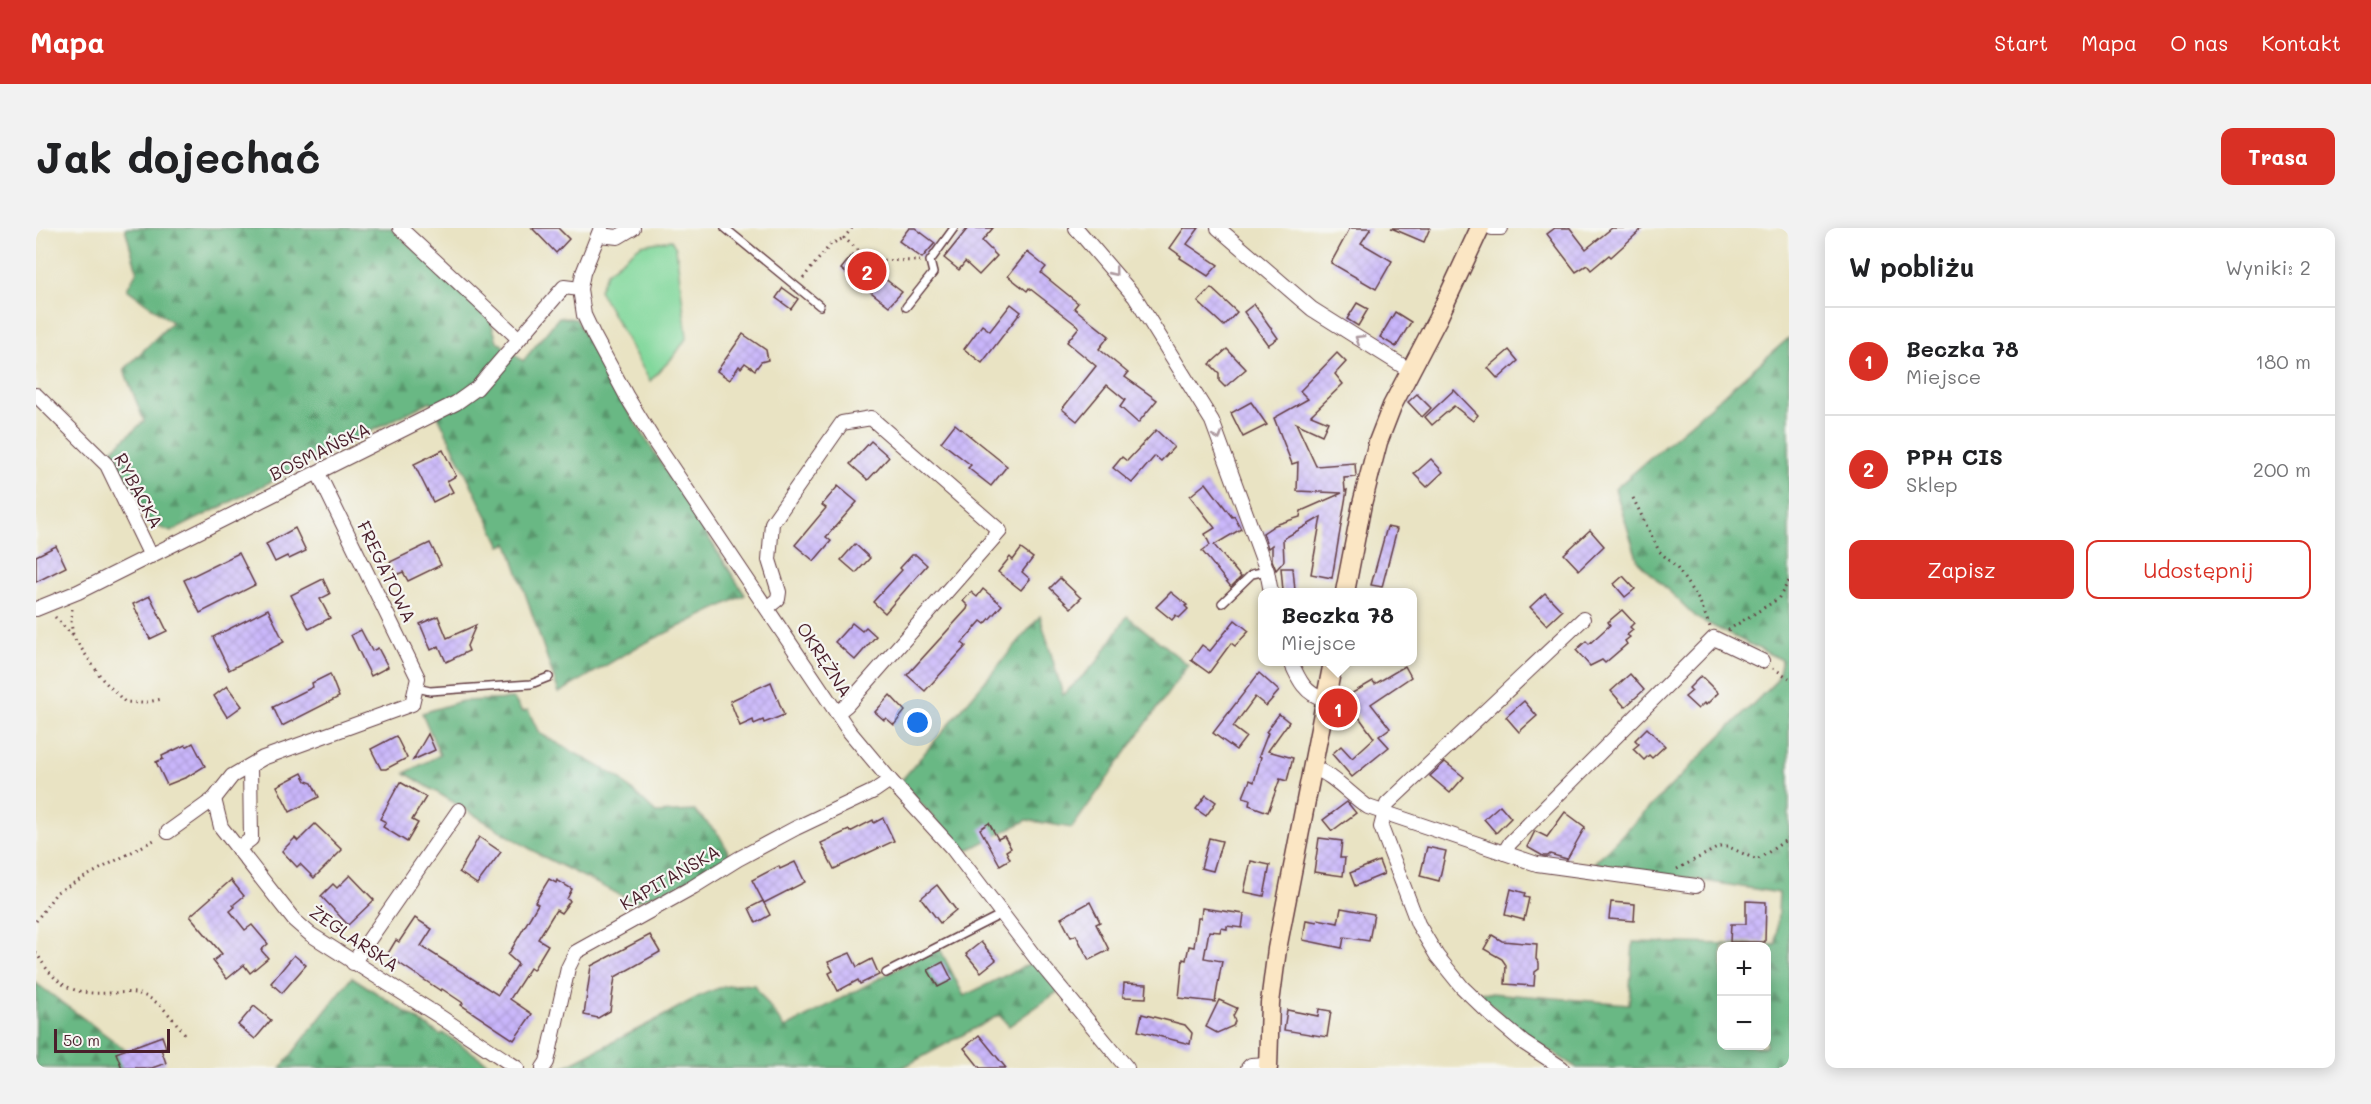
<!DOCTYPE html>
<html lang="pl">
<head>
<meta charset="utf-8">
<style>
  body { margin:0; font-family:Mali,sans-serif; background:#f2f2f2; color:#202124 }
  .controls { position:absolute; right:18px; bottom:18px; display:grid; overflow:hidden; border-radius:12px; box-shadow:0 3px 15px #0003 }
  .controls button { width:54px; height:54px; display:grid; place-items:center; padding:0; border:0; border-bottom:2px solid #e0e0e0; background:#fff; color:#202124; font:30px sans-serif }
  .scale { position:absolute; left:18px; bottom:15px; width:116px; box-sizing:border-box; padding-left:6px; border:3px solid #4a1f2b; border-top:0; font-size:16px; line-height:21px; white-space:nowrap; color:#4a1f2b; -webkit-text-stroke:4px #f6f6f2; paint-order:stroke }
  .you { position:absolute; left:882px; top:495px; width:21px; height:21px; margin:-15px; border:4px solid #fff; border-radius:50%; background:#1a73e8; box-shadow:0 0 0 9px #1a73e833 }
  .badge { display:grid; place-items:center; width:39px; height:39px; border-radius:50%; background:#d93025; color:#fff; font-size:20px; font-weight:700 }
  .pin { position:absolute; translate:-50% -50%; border:3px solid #fff; box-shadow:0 2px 6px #0006 }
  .popup { position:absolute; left:1222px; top:360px; width:159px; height:78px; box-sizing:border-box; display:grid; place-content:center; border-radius:12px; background:#fff; filter:drop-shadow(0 2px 4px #0005); font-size:20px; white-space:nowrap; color:#757577 }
  .popup b { font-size:22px; color:#202124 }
  .popup::after { content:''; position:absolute; left:50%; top:100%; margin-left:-12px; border:12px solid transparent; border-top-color:#fff }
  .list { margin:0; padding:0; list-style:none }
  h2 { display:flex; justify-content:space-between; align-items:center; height:78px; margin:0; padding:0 24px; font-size:26px }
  h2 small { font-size:20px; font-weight:400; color:#757577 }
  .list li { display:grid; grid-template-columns:39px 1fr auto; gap:18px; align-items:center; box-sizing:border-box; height:108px; padding:0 24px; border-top:2px solid #e0e0e0 }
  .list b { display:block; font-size:22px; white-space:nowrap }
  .list p { margin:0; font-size:20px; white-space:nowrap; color:#757577 }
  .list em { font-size:20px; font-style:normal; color:#757577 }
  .actions { display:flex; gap:12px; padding:18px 24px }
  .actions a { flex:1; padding:14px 0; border:2px solid #d93025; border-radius:12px; text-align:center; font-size:21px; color:#d93025 }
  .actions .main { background:#d93025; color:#fff }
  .map { position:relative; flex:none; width:1753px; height:840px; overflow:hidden; border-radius:12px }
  header { display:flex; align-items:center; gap:36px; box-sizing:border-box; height:84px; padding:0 30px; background:#d93025; color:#fff }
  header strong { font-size:28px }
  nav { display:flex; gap:33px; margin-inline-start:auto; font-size:21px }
  .intro { display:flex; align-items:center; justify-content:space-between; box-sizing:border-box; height:144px; padding:0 36px }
  h1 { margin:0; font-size:42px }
  .button { padding:15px 27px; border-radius:12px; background:#d93025; color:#fff; font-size:21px; font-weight:700 }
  main { display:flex; gap:36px; padding:0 36px }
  aside { flex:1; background:#fff; border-radius:12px; box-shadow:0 3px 15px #0003 }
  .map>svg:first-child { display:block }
  .forest { fill:url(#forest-firs); stroke:#5a6c58; stroke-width:1.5; fill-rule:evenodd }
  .pitch { fill:#82d89c; stroke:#667c64; stroke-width:1.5 }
  .building { fill:url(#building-cross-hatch) }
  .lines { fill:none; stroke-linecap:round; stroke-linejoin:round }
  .lane-casing { stroke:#623c42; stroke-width:10 }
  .street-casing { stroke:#623c42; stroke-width:16 }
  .secondary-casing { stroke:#623c42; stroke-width:21 }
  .path { stroke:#623c42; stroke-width:3; stroke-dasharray:1.5 4.5; stroke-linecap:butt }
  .lane { stroke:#fff; stroke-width:7 }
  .street { stroke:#fff; stroke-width:14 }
  .secondary { stroke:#fbe6c4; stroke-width:18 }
  .oneway { stroke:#ae9aa0 }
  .labels { text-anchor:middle; stroke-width:4.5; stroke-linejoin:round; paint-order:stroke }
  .street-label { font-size:18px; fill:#4a1f2b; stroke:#f6f6f2 }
</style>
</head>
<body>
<header>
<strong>Mapa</strong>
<nav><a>Start</a><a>Mapa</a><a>O nas</a><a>Kontakt</a></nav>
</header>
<div class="intro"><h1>Jak dojechać</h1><a class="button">Trasa</a></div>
<main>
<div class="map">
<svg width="1753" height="840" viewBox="0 0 1753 840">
  <defs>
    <pattern id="forest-firs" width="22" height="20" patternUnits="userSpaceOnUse" patternTransform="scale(1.5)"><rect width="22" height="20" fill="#69b884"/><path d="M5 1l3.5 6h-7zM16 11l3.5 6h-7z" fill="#58956c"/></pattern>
    <pattern id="building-cross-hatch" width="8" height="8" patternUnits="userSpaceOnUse" patternTransform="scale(1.5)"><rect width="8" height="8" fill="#c9b6fb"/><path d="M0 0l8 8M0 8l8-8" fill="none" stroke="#ae9cd7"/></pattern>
  </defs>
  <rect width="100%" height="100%" fill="#f6f6f2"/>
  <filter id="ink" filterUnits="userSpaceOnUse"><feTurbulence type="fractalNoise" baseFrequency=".0167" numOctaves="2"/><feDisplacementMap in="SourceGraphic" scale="12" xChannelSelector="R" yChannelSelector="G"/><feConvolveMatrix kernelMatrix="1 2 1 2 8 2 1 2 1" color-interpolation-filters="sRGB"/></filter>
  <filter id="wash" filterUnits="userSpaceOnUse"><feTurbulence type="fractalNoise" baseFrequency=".008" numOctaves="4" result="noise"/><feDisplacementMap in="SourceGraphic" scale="24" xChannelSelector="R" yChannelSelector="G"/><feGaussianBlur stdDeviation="1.35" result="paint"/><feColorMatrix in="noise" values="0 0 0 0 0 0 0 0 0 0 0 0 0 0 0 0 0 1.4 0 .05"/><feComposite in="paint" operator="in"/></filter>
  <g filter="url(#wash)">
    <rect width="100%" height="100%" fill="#e9e3c3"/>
    <g class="forest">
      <polygon points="89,0 355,0 454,91 461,113 487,133 523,89 540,91 570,148 709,367 601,419 523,465 472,315 465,318 395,173 135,304 115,296 75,223 108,193 88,142 136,94 91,61 101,43"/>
      <path d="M1753 110V840H1541L1491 808 1441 764 1593 776 1597 714 1740 717 1743 665 1558 635 1741 452 1746 432 1662 391 1602 333 1579 261ZM1686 718H1730V818H1686Z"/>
      <polygon points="1004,388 1027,467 1061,434 1091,388 1152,437 1036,600 991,592 928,624 865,553"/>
      <polygon points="478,471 486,484 492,482 503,505 582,549 620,585 659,583 683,607 698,635 685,642 598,674 506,628 369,545 404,527 386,485 426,473"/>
      <path d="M903 719 928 768 1007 729 1031 757 973 798 963 787 866 840H526C556 825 586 809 616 794 652 776 676 753 718 757L749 800Z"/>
      <polygon points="316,749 405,807 407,805 459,840 245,840"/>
      <polygon points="0,755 114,840 0,840"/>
    </g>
    <polygon class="pitch" points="635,12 640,20 651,109 639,127 614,153 563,62 571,44 605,17"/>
    <g id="blocks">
      <g class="building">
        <polygon points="496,0 522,0 533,11 520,25"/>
        <polygon points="873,0 879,0 899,15 886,30 863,13"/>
        <polygon points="932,0 957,0 946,13 961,28 943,47 929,34 923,42 908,30"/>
        <polygon points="1148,0 1163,0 1151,16 1182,37 1172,48 1144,30 1145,28 1134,20"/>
        <polygon points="1314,0 1335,0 1325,15 1356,33 1340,61 1295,35"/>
        <polygon points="1355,0 1394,0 1388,14"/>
        <polygon points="1519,0 1534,0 1550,21 1576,0 1607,0 1575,29 1573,27 1555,42 1551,37 1540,44 1511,6"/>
        <polygon points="991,24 1010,39 1005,45 1042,75 1038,80 1073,108 1063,121 1092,145 1089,149 1121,172 1102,195 1084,179 1089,172 1071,157 1041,193 1026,181 1060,138 1031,114 1043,99 993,60 991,63 972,48"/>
        <polygon points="817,26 866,64 853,78 805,41"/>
        <polygon points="747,60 762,71 755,81 740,70"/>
        <polygon points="1175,60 1201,84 1188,98 1162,74"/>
        <polygon points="1321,75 1332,81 1322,98 1311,91"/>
        <polygon points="975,76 985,84 946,135 928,121 946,97 954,103"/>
        <polygon points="1218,76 1242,110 1232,117 1208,84"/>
        <polygon points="1359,84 1375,94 1360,119 1344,109"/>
        <polygon points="707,106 730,122 732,132 725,134 719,142 709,135 705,140 703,138 694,152 681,143"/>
        <polygon points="1191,121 1210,141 1189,159 1183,153 1183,145 1174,136"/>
        <polygon points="1473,122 1482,133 1462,151 1452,140"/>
        <polygon points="1301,125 1310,134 1299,146 1307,156 1275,187 1292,194 1286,207 1260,195 1280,238 1319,235 1320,249 1308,250 1309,263 1311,262 1296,350 1275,346 1285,289 1247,311 1248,333 1240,342 1236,332 1236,317 1232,320 1227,305 1239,297 1264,289 1265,283 1306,265 1261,263 1262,234 1256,236 1238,190 1272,171 1264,163"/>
        <polygon points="1418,162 1442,187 1437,193 1418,178 1396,197 1389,189"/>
        <polygon points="1381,166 1395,180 1386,189 1372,174"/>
        <polygon points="1215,174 1231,197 1207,209 1195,185"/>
        <polygon points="919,196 971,238 955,258 932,240 935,237 905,214"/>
        <polygon points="1120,202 1138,219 1125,233 1119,228 1096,255 1077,240 1086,229 1091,233"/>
        <polygon points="835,213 853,229 832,252 814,236"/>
        <polygon points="407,222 420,248 411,253 417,264 397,274 378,236"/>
        <polygon points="1395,231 1407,244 1391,259 1378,246"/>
        <polygon points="1170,255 1196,289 1198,288 1205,301 1178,317 1205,349 1195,359 1166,323 1174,317 1169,306 1179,300 1154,268"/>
        <polygon points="802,258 821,274 790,309 795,313 778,333 759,317 790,280 786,277"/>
        <polygon points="1351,299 1361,301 1346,359 1335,357"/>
        <polygon points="259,300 270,323 253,331 251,328 239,334 230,316"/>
        <polygon points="1554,302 1568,318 1543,342 1528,326"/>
        <polygon points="394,315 405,337 372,353 367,344 360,347 354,334"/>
        <polygon points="819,316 834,330 820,345 805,332"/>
        <polygon points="20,318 30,339 0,354 0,328"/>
        <polygon points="985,321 997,330 986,344 994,351 985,362 962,344 974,329 977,332"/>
        <polygon points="203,325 219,357 164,385 148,352"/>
        <polygon points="876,327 880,327 891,337 849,385 837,374 866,342 864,340"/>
        <polygon points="1245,340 1257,340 1259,363 1247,363"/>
        <polygon points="1587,348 1599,361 1589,369 1578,356"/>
        <polygon points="1024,350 1045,370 1035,380 1014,360"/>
        <polygon points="287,351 294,366 284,371 294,390 273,401 255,367"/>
        <polygon points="947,361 966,377 949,396 945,393 926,415 930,418 889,463 871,447 931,381 932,378 927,373 935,364 941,369"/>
        <polygon points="1135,364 1151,377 1149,378 1152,381 1143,390 1140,387 1136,392 1120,379"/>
        <polygon points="1509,365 1526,383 1511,397 1494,379"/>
        <polygon points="114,368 131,403 114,411 97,376"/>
        <polygon points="232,381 248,414 193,442 177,409"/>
        <polygon points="1586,382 1598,395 1594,399 1597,402 1591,407 1594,409 1589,413 1591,416 1569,435 1566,432 1554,438 1540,422 1550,413 1553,416 1563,407 1574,397 1572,394"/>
        <polygon points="402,388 411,410 440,397 431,418 433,423 410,434 403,418 395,422 384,396"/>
        <polygon points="1199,392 1213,403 1199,418 1195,415 1173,445 1155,432 1166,417 1174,423"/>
        <polygon points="816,395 826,403 830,399 840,408 819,432 799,414"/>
        <polygon points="325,402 336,423 342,420 352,439 335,448 315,407"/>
        <polygon points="1369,438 1375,449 1335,476 1354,500 1343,508 1353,519 1316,549 1296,526 1305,518 1316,530 1338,510 1320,485 1316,487 1306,471 1337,453 1339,456"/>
        <polygon points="1223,445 1243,463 1230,478 1219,469 1197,499 1210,509 1200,522 1177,505"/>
        <polygon points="294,446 303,469 246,498 237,479 277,459 276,455"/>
        <polygon points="1594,446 1608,462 1589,479 1575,463"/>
        <polygon points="1665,448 1682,465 1670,477 1668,475 1662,481 1649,469 1656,463 1653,460"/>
        <polygon points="735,454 748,487 728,495 727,492 718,496 717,492 704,498 694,473"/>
        <polygon points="191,458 206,478 191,489 178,468"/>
        <polygon points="854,467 869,483 858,497 850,490 848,492 839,484"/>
        <polygon points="1488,473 1501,488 1483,504 1470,489"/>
        <polygon points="1243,486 1253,494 1232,523 1257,530 1251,553 1244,551 1232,584 1213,577 1214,571 1207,569 1214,552 1218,554 1225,529 1223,528 1232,505 1230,504"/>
        <polygon points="1611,500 1629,518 1616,530 1613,527 1608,532 1597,521 1603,516 1599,512"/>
        <polygon points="392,506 399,522 377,532"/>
        <polygon points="360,508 371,530 350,541 345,541 335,521"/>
        <polygon points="157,515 169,538 151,549 131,557 120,534 127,531 126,528 149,517 150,519"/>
        <polygon points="1409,534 1428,549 1414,565 1394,548"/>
        <polygon points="266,545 270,553 276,555 283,569 254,584 241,558"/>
        <polygon points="364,554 390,569 376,592 382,595 371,614 347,599 350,594 344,591"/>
        <polygon points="1170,567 1180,574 1170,588 1160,581"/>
        <polygon points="1311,574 1320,585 1296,603 1287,592"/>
        <polygon points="1464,577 1475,590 1460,605 1448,591"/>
        <polygon points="1529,584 1549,599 1531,631 1514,626 1512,628 1507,628 1491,619 1499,603 1511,609"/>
        <polygon points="847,590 858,613 798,641 785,615 813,602 814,604 837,592 838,595"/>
        <polygon points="953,595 962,611 968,608 975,620 970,623 974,631 964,637 944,601"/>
        <polygon points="279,596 306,622 278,650 264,636 261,639 246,623 259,610 262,613"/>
        <polygon points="443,609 465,624 441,656 423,644"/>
        <polygon points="1173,610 1186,613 1177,643 1165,640"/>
        <polygon points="1283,610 1306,613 1304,630 1309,630 1307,648 1278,644"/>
        <polygon points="1391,619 1410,623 1403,653 1384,648"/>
        <polygon points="1215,633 1234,637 1228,668 1208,664"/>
        <polygon points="1343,633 1348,646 1319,658 1314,645"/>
        <polygon points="759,634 769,654 728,675 716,652 743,638 744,641"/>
        <polygon points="314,647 338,672 312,697 285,668 297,656 301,660"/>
        <polygon points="513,651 520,655 521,652 536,661 531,671 534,673 525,685 520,682 502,711 512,717 497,742 494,740 474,771 496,786 478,812 425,777 427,775 406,761 405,763 351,727 360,712 363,714 379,690 396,701 385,718 462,767 482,736 472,727 502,676 499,674"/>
        <polygon points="195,652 208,668 197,677 199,679 194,683 209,702 216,697 232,716 225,722 232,730 214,745 208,737 191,751 177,733 186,726 154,688"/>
        <polygon points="901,657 920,682 904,695 885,670"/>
        <polygon points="1475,661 1489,665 1488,669 1493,670 1488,692 1469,687"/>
        <polygon points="727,673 734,687 720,695 713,680"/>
        <polygon points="1710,673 1730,674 1729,714 1694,714 1695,696 1710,696"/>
        <polygon points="1054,674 1064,694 1060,696 1073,722 1053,732 1040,707 1035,709 1025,690"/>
        <polygon points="1575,674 1599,676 1598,693 1573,691"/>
        <polygon points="1166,680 1208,686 1206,700 1191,698 1191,701 1185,700 1184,704 1173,703 1168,730 1186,733 1179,774 1143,770 1147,731 1150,732 1153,718 1158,719 1162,690 1165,690"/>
        <polygon points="1305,680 1338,686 1333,713 1308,709 1306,720 1267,712 1270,692 1281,694 1282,691 1302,695"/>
        <polygon points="614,707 624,724 579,749 574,783 562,790 548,787 555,738"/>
        <polygon points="1456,707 1466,713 1501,716 1500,731 1503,735 1503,741 1499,744 1498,758 1469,756 1470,737 1466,731 1448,721"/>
        <polygon points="945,714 960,732 945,744 930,726"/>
        <polygon points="814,725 821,739 836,731 843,747 824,756 822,752 802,763 793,745 797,743 792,734"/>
        <polygon points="258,727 270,737 246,765 235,755"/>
        <polygon points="907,734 916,752 902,759 892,742"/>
        <polygon points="1088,755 1111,756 1110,770 1087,769"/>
        <polygon points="1183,772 1201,780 1197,788 1199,793 1197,798 1181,805 1170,799"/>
        <polygon points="218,778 235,792 219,811 202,797"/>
        <polygon points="1283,781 1295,783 1291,809 1248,802 1251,782 1282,788"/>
        <polygon points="1106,786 1149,797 1156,805 1154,816 1102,803"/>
        <polygon points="943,807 956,823 970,840 944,840 928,820"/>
        <polygon points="126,808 130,819 125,821 130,835 116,840 86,840 80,825"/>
      </g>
    </g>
  </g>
  <g filter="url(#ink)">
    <use href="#blocks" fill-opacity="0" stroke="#623c42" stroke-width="1.5"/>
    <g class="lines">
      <defs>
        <g id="lane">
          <polyline points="689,0 784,78"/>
          <polyline points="870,79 897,45 894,33 918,0"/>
          <polyline points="1186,375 1216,346 1231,343"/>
          <polyline points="381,460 394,463 495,456 513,449"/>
          <polyline points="850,745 966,686"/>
        </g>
        <g id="street">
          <polyline points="364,0 482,110"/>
          <polyline points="565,0 547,45 544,61 548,87 557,106 591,169 618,213 813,503 854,552 916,620 999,729 1091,840"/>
          <polyline points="1040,0 1099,69 1176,193 1231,343 1235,364"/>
          <polyline points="1182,0 1276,81 1373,142"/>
          <polyline points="1456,0 1465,0"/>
          <polyline points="563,7 582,9 597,0"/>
          <polyline points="0,167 71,237 115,328"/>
          <polyline points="732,379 742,371 743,364 733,332 736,295 806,195 835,190 964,303 811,477 801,485"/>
          <polyline points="0,381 42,364 420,175 441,160 528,59 544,61"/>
          <path d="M1255 434C1262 450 1269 467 1289 471"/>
          <path d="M1275 539C1297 546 1313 566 1332 579L1501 636 1660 658"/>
          <polyline points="178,571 185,599 258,692 274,706 406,790 481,840"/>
          <polyline points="132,604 178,571 196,548 227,530 376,476 382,450 282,245"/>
          <polyline points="202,621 215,611 214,538"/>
          <polyline points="1468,625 1474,615 1678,410 1726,433"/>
          <polyline points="317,735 423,582"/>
          <polyline points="507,840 511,834 532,740 540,724 657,659 702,631 760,600 838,563 854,552"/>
          <polyline points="1212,840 1215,837 1232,836"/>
          <polyline points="1526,840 1488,815 1455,787 1426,759 1401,728 1382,696 1345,599 1351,576 1547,391"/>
        </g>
        <g id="secondary">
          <polyline points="1309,364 1326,276 1342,214 1356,178 1402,90 1444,0"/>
          <polyline points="1232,840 1234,775 1241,721 1297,434"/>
        </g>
      </defs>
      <use href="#lane" class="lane-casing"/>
      <use href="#street" class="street-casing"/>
      <use href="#secondary" class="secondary-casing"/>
      <g class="path">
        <polyline points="816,0 808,10 834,32 884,33"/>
        <polyline points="767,50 795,16 808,10"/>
        <polyline points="1597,270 1623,323 1641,340 1664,374 1674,399"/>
        <polyline points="36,381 35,395 37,407"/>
        <polyline points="19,389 36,407 67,452 89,474 106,475 126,471"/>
        <polyline points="1692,402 1742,371 1753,353"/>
        <polyline points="1737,440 1753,450"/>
        <polyline points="1641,641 1683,619 1693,619 1721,632 1753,610"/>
        <polyline points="0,693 21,664 120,611"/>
        <path d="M0 724C19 758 36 767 74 765 85 765 96 763 106 767 124 772 138 793 150 807"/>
      </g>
      <use href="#lane" class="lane"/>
      <use href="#street" class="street"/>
      <use href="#secondary" class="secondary"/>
    </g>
    <defs><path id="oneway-chevron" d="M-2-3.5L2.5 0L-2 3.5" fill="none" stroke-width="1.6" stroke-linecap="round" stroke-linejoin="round" transform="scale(1.5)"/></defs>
    <g class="oneway">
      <use href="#oneway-chevron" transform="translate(1078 44) rotate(51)"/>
      <use href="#oneway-chevron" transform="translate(1323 111) rotate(-148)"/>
      <use href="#oneway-chevron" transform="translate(1182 208) rotate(70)"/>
    </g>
  </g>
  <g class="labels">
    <g class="street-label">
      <text transform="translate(284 224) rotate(-26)" y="6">BOSMAŃSKA</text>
      <text transform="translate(102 263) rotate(62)" y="6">RYBACKA</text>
      <text transform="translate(350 344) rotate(64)" y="6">FREGATOWA</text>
      <text transform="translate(788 432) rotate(57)" y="6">OKRĘŻNA</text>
      <text transform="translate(634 650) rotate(-30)" y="6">KAPITAŃSKA</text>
      <text transform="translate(318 711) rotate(34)" y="6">ŻEGLARSKA</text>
    </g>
  </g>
</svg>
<div class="controls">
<button>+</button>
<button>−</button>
</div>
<div class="scale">50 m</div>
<div class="you"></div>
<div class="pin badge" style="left:1302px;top:480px">1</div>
<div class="popup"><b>Beczka 78</b>Miejsce</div>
<div class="pin badge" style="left:831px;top:43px">2</div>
</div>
<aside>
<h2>W pobliżu<small>Wyniki: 2</small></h2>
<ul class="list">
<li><span class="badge">1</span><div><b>Beczka 78</b><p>Miejsce</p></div><em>180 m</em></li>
<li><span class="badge">2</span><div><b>PPH CIS</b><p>Sklep</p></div><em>200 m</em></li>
</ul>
<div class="actions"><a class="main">Zapisz</a><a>Udostępnij</a></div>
</aside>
</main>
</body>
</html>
